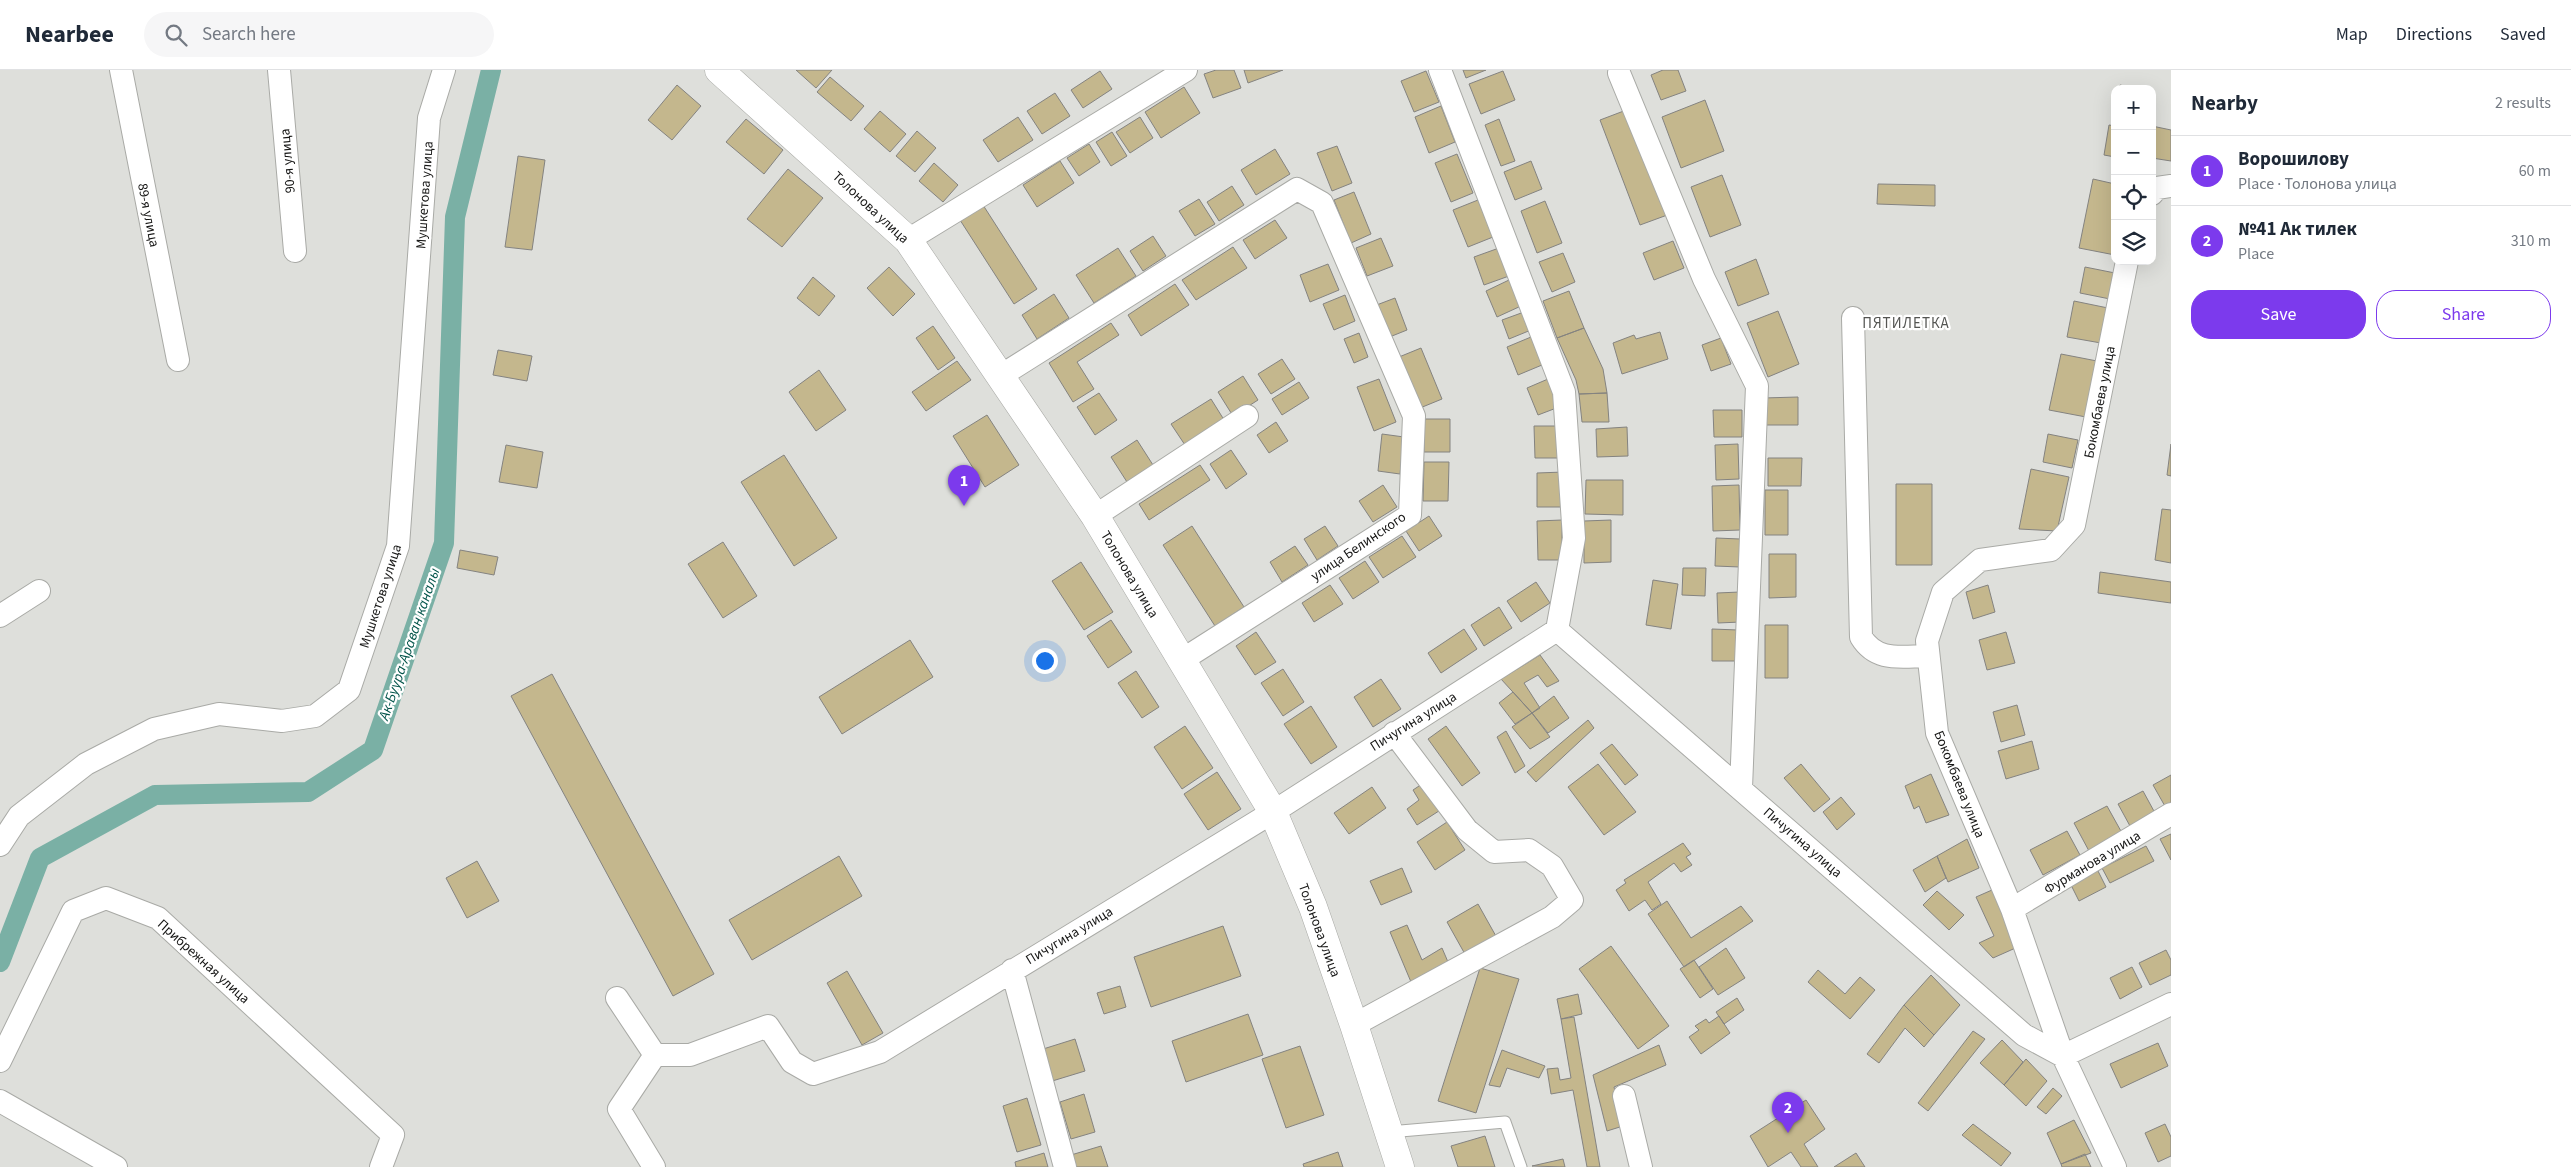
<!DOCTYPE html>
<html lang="en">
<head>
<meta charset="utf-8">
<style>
  :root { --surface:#fff; --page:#f6f6f7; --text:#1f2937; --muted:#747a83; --line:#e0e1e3; --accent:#7c3aed }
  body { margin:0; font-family:"Source Sans 3",sans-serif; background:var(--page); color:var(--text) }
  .controls { position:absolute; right:15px; top:15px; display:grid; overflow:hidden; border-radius:10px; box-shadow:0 5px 20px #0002 }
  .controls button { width:45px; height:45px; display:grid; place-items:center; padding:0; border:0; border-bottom:1px solid var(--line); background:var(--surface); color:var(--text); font:25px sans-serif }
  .you { position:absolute; left:1044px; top:590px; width:18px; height:18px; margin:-12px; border:4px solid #fff; border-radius:50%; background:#1a73e8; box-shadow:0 0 0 8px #1a73e833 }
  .badge { display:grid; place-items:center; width:32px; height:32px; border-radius:50%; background:var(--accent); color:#fff; font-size:16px; font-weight:700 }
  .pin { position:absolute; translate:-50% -41px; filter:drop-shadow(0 1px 2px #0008) }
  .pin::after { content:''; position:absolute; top:26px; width:18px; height:15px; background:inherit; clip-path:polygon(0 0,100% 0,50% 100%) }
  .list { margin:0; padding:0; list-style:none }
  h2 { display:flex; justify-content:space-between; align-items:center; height:65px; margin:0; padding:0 20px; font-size:21px }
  h2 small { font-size:16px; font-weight:400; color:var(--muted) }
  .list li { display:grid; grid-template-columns:32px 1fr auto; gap:15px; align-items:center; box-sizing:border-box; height:70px; padding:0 20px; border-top:1px solid var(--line) }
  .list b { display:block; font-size:19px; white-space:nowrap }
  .list p { margin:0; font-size:16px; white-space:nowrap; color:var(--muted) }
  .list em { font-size:16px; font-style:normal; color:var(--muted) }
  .actions { display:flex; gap:10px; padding:15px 20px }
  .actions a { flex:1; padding:11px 0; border:1px solid var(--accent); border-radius:20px; text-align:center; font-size:18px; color:var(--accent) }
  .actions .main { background:var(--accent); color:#fff }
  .icon { flex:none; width:28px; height:28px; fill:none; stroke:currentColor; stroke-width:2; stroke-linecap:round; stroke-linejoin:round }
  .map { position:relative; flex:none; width:2171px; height:1097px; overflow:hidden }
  header { display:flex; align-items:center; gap:30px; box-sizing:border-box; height:70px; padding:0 25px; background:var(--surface); border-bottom:1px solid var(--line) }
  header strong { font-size:24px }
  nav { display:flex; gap:28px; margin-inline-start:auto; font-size:18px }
  .search { width:350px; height:45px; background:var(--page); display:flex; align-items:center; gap:12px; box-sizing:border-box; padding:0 18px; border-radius:28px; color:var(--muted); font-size:19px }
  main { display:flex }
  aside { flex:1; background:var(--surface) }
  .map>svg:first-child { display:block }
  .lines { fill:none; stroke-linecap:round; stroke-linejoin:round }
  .canal { stroke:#7ab0a5; stroke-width:20 }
  .building { fill:#c4b78d; stroke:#848380 }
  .service-casing { stroke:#a9aaa6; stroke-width:13 }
  .minor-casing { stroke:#a9aaa6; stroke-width:24 }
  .secondary-casing { stroke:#a9aaa6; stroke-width:29 }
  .service { stroke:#fff; stroke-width:11 }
  .minor { stroke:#fff; stroke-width:22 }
  .secondary { stroke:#fff; stroke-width:28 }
  .labels { text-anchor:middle; stroke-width:4.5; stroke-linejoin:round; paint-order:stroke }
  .street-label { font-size:14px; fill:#161615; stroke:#fff }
  .neighbourhood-label { font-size:15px; letter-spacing:1px; fill:#545552; stroke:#fff }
  .water-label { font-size:15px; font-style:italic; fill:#03544a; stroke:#fff }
</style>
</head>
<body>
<header>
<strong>Nearbee</strong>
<div class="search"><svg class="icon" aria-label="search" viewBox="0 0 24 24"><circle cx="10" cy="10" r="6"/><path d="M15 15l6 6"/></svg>Search here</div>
<nav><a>Map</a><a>Directions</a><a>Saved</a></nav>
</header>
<main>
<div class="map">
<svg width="2171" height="1097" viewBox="0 0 2171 1097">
  <rect width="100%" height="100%" fill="#dedfdb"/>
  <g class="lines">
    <!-- canal -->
    <path class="canal" d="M0,892L40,788L155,725L308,722L373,680L444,473L455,147L491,0"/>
  </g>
  <!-- building -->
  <path class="building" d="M796,0H832L816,18Z
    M1216,0H1234L1241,18L1213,28L1204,4Z
    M1244,0H1283L1248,13Z
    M1463,0H1486L1466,8Z
    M1663,0H1678L1686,21L1661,30L1651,5Z
    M1100,1L1112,19L1083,38L1071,20Z
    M1426,1L1439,32L1414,42L1401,11Z
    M1503,1L1515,30L1481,44L1469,14Z
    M830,7L864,36L851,51L817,22Z
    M677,15L701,36L672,70L648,50Z
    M2120,15L2137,19H2119Z
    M1184,17L1200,43L1161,68L1145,42Z
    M1055,23L1070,46L1042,64L1027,41Z
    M1705,30L1724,81L1681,98L1662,47Z
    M1441,36L1455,72L1429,83L1415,47Z
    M1629,39L1670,144L1640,155L1600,50Z
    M880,41L906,64L890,82L864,59Z
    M1018,47L1033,70L998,92L983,70Z
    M1140,47L1153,68L1130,83L1116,62Z
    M746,49L783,80L764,104L726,72Z
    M1499,49L1515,91L1501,96L1485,55Z
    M2109,55L2115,56V87L2104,85Z
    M2152,56L2171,60V91L2152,88Z
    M917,61L936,78L915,102L896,86Z
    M1112,62L1127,86L1111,96L1096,72Z
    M1089,74L1100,92L1079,106L1067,88Z
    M1337,76L1352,113L1332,121L1317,83Z
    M1275,79L1290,104L1256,125L1241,100Z
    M1457,84L1473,123L1451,132L1435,93Z
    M518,86L545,90L532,180L505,177Z
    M1060,91L1074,113L1037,137L1023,115Z
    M1531,91L1542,119L1515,130L1504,102Z
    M934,93L958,115L943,132L919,111Z
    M788,99L823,128L782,177L747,149Z
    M1722,105L1741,155L1710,167L1691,117Z
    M2093,109L2115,114V185L2079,178Z
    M1878,114L1935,115V136L1877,134Z
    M1232,116L1244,135L1219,151L1207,132Z
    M1354,122L1371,164L1351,173L1334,130Z
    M1199,129L1215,154L1195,166L1179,141Z
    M1478,130L1493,167L1468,177L1453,140Z
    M1545,131L1562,173L1537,183L1521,141Z
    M983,135L1037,219L1014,234L960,150Z
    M1275,150L1287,168L1255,189L1243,170Z
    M1153,166L1166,186L1143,201L1130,181Z
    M1381,168L1393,196L1367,206L1356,178Z
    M1673,171L1684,198L1654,210L1643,183Z
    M1233,177L1247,198L1196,230L1182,210Z
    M1118,178L1136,206L1094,233L1076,205Z
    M1499,178L1509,206L1484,215L1474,187Z
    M1563,183L1575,212L1552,222L1539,192Z
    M1756,189L1769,224L1738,236L1725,202Z
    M1328,194L1339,220L1310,232L1300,205Z
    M889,197L915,224L893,246L867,218Z
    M2085,197L2115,203L2110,229L2080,223Z
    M813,207L835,226L819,246L797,228Z
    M1509,210L1521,236L1497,247L1486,221Z
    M1175,214L1189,235L1141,266L1128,245Z
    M1569,221L1584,258L1557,268L1543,231Z
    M1054,224L1069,248L1037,269L1022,245Z
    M1345,225L1355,251L1334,260L1323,234Z
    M1395,228L1407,260L1387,268L1374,236Z
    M2074,231L2108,238L2101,273L2067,267Z
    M1778,241L1799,294L1768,307L1747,253Z
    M1524,242L1531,260L1509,269L1502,250Z
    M1111,253L1119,265L1077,292L1094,319L1073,332L1049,293Z
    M933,256L955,288L938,300L916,268Z
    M1584,258L1603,299L1607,323L1579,324L1576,310L1557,268Z
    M1660,262L1668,289L1622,304L1613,273L1634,265L1636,269Z
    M1359,263L1368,287L1354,293L1344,269Z
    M1531,267L1542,295L1518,305L1507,277Z
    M1721,268L1731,294L1711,301L1702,275Z
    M1421,278L1442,329L1420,338L1399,287Z
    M498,280L532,286L527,311L493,305Z
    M2061,284L2097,291L2086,347L2049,340Z
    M1282,289L1295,309L1271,324L1258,304Z
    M957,291L971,310L926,341L912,322Z
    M819,300L846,340L816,361L789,322Z
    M1243,306L1258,330L1233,346L1218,322Z
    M1379,309L1396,352L1374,361L1357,317Z
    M1548,309L1559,337L1538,345L1527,318Z
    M1299,312L1309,328L1282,345L1272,329Z
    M1099,323L1117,350L1095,365L1077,337Z
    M1607,323L1609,352H1582L1579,324Z
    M1798,327V355H1763V328Z
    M1211,329L1226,353L1187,378L1171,354Z
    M1713,340H1742V367H1714Z
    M987,345L1019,395L985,417L953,366Z
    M1424,349H1450V382H1424Z
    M1276,352L1288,371L1269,383L1257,365Z
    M1534,356H1559V388H1535Z
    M1627,357L1628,386L1597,387L1596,359Z
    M1382,364L1404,367L1400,404L1378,401Z
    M2048,364L2078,370L2072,398L2043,392Z
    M1137,370L1153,395L1127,412L1111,387Z
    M1738,374L1739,409L1716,410L1715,375Z
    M2171,374V406L2167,405Z
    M506,375L543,382L537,418L499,412Z
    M1231,380L1247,404L1226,419L1210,394Z
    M784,385L837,468L794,496L741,412Z
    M1768,388H1802L1801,416H1768Z
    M1424,392H1449L1448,431H1423Z
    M1200,395L1210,410L1149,450L1139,434Z
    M2031,399L2069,407L2057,461L2019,459Z
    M1564,402V437H1537V403Z
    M1586,410H1623V445L1585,444Z
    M1896,414H1932V495H1896Z
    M1383,415L1397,437L1373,452L1359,431Z
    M1739,415L1740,460L1713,461L1712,416Z
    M1765,420H1788V465H1765Z
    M2162,439L2171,440V493L2155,490Z
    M1429,446L1442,466L1419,481L1406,461Z
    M1562,450V490H1538L1537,451Z
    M1611,450V492L1584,493V451Z
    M1192,456L1244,537L1215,556L1163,475Z
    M1325,456L1338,476L1317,490L1304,469Z
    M1402,466L1416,487L1383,508L1369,487Z
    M1716,468L1740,469V497L1715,496Z
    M723,472L757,526L723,548L688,494Z
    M1295,476L1308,495L1282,512L1270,492Z
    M460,480L498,487L494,505L457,498Z
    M1769,484H1796V527L1769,528Z
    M1365,491L1379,512L1353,529L1339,508Z
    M1081,492L1113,542L1084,560L1052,511Z
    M1683,498H1706L1705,526L1682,525Z
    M2100,502L2171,512V533L2098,523Z
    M1653,510L1678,514L1671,559L1646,555Z
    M1536,512L1550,533L1521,552L1507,531Z
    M1330,515L1343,534L1314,552L1302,533Z
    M1988,515L1995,542L1973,549L1966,522Z
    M1740,522L1741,552L1718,553L1717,523Z
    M1499,537L1512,558L1484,576L1471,555Z
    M1111,550L1132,582L1108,598L1087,566Z
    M1765,555H1788V608H1765Z
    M1464,559L1477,579L1441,603L1428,583Z
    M1712,559L1738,560V591H1712Z
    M1256,562L1276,592L1255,605L1236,576Z
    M2006,562L2015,593L1987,600L1979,570Z
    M910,570L933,607L842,664L819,627Z
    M1540,585L1559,611L1547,617L1538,605L1524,613L1540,638L1532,643L1501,609Z
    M1283,599L1304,632L1283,646L1261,613Z
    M1136,601L1159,637L1142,648L1118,613Z
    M552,604L714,904L673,926L511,626Z
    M1381,609L1401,639L1373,657L1354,627Z
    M1513,622L1532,643L1515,654L1499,633Z
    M1554,626L1569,648L1548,663L1532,643Z
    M2017,635L2025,665L2001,672L1993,642Z
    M1311,636L1337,677L1311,694L1284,654Z
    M1532,643L1550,667L1530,679L1512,657Z
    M1588,650L1594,658L1536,712L1527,702Z
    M1185,656L1213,698L1182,719L1154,677Z
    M1446,656L1480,703L1462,716L1428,669Z
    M1506,661L1525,696L1515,703L1497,667Z
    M2032,671L2039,699L2006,709L1998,681Z
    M1612,674L1638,705L1625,715L1600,683Z
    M1598,694L1636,742L1604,765L1568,717Z
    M1801,694L1830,729L1814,742L1784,708Z
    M1217,702L1241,739L1208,760L1184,724Z
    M1931,704L1949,745L1926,753L1919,736L1914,739L1905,716Z
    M2171,705V735L2166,738L2153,715Z
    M1425,712L1442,739L1417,755L1407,739L1419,730L1413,720Z
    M1372,717L1386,738L1349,764L1334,743Z
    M2143,721L2155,743L2130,756L2118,734Z
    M1841,727L1855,744L1837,760L1823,742Z
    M2107,736L2122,763L2089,781L2074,753Z
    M1447,752L1465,780L1435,800L1417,772Z
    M2067,761L2080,785L2043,805L2030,780Z
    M2171,764V790L2160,769Z
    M1967,769L1979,798L1948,812L1937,786Z
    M1683,773L1691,784L1686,787L1692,795L1681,802L1674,793L1648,812L1661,834L1652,840L1645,830L1629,841L1616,820L1626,813L1624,810Z
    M2146,776L2154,791L2110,813L2102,798Z
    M839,786L862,826L752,890L729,850Z
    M1937,786L1946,808L1925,822L1913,800Z
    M477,791L499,831L467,848L446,808Z
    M1402,798L1412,822L1381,835L1370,811Z
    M2097,799L2106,817L2079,831L2070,813Z
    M1992,820L2020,876L1993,888L1979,873L1994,866L1976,827Z
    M1937,821L1964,845L1949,860L1923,835Z
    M1667,831L1691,868L1741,836L1753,851L1684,897L1648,844Z
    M1478,834L1497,868L1466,886L1447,852Z
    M1407,855L1422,890L1442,878L1448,892L1411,912L1390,862Z
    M1223,856L1241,906L1151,937L1134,887Z
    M1611,876L1669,956L1638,979L1579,899Z
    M1726,878L1745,908L1718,925L1699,897Z
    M2166,880L2171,890V905L2150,915L2139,893Z
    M1694,890L1713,919L1700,928L1680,899Z
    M2132,897L2142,917L2120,929L2110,908Z
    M1480,898L1519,909L1476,1043L1438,1031Z
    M1818,900L1845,924L1860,907L1875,920L1850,949L1808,912Z
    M847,901L883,963L862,975L827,913Z
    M1931,905L1960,935L1934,965L1904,935Z
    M1120,916L1126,937L1104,944L1097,923Z
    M1578,924L1582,944L1561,949L1557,929Z
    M1737,928L1744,940L1724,954L1716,942Z
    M1904,935L1934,965L1924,977L1905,958L1879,993L1867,984Z
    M1248,944L1263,985L1186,1012L1172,971Z
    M1719,946L1730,963L1701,984L1689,967L1699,960L1695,956L1706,949L1709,953Z
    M1574,947L1600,1097H1587L1573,1020L1551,1024L1547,999L1558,998L1560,1010L1571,1008L1561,949Z
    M1973,961L1985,969L1928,1041L1918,1033Z
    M1075,969L1085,1001L1049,1012L1040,980Z
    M2002,970L2023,992L2004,1015L1980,993Z
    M2158,973L2168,996L2121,1018L2110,994Z
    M1659,975L1666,995L1614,1017L1623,1056L1607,1061L1593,1005Z
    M1300,976L1324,1045L1286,1058L1262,989Z
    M1502,980L1545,996L1539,1008L1507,998L1500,1017L1489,1015Z
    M2026,989L2047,1011L2026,1036L2004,1015Z
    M2053,1018L2062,1026L2046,1044L2037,1037Z
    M1084,1024L1095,1062L1071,1069L1060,1032Z
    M1027,1028L1041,1075L1017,1082L1003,1036Z
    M1806,1030L1825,1059L1804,1074L1818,1097H1801L1791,1082L1768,1097L1750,1066Z
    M2074,1050L2091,1083L2061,1094L2047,1063Z
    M1973,1054L2011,1083L2001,1096L1962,1065Z
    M2165,1054L2171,1067V1086L2158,1092L2145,1063Z
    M1485,1066L1495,1097H1458L1451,1076Z
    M1101,1076L1108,1097H1075L1071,1085Z
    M1338,1082L1343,1097H1304L1303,1094Z
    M1044,1083L1048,1097H1016L1015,1092Z
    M1856,1083L1865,1097H1834Z
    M2085,1084L2091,1097H2062L2061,1094Z
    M1563,1089L1565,1097L1532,1096Z"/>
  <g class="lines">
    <!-- service casing -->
    <g class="service-casing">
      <path id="service" d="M1389,1062L1505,1052L1521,1097"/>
    </g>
    <!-- minor casing -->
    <g class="minor-casing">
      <path id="minor" d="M121,0L178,290
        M279,0L295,181
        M1440,0L1564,322L1574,468L1557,560
        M1619,3L1704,209L1757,316L1741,718
        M2152,124L2157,118L2171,116
        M908,170L1186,0
        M1853,248L1861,567C1877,593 1902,586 1928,586
        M1002,305L1297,119L1322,133L1414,346L1410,445L1182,590
        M1095,446L1247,346
        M0,546L39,521
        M1557,560L2024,965L2063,986L2171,934
        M0,775L19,746L86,694L154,659L219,644L282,651L315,646L349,620L398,476L429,48L444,0
        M2012,839L2171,744
        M1012,900L1065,1097
        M617,928L655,985H690L768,956L792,992L813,1004L880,982L1273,742L1557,560
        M1354,955L1552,847L1572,830L1552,796L1529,780L1494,782L1467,760L1394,663
        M0,991L73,841L106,828L158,848L393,1065L381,1097
        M1624,1026L1641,1097
        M0,1031L116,1097
        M654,1097L619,1039L655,985
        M2115,1097L2063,986L2012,839L1937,663L1927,571L1943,522L1980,490L2051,480L2074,455L2127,191"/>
    </g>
    <!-- secondary casing -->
    <g class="secondary-casing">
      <path id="secondary" d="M719,0L908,170L1095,446L1273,742L1313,837L1354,955L1400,1097"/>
    </g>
    <!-- service -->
    <use href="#service" class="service"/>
    <!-- minor -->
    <use href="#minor" class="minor"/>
    <!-- secondary -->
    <use href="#secondary" class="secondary"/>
  </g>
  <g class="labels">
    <!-- street labels -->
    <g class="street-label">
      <text transform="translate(287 91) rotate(-95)" y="5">90-я улица</text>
      <text transform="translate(424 125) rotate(-86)" y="5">Мушкетова улица</text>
      <text transform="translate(871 137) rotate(43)" y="5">Толонова улица</text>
      <text transform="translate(149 145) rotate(79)" y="5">89-я улица</text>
      <text transform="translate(2099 332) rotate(-79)" y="5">Бокомбаева улица</text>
      <text transform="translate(1358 476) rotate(-34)" y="5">улица Белинского</text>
      <text transform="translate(1130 504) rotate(59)" y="5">Толонова улица</text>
      <text transform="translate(380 526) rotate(-72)" y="5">Мушкетова улица</text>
      <text transform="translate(1413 651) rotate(-32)" y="5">Пичугина улица</text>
      <text transform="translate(1960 714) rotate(68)" y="5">Бокомбаева улица</text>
      <text transform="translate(1803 772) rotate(41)" y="5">Пичугина улица</text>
      <text transform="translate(2092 792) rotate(-31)" y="5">Фурманова улица</text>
      <text transform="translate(1320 860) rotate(70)" y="5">Толонова улица</text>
      <text transform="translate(1069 865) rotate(-31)" y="5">Пичугина улица</text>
      <text transform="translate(204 891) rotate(42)" y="5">Прибрежная улица</text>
    </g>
    <!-- neighbourhood labels -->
    <g class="neighbourhood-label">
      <text x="1906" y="258">ПЯТИЛЕТКА</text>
    </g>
    <!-- water labels -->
    <g class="water-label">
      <text transform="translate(409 574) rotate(-71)" y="5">Ак-Буура-Араван каналы</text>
    </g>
  </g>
</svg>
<div class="controls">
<button>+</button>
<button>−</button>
<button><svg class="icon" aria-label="locate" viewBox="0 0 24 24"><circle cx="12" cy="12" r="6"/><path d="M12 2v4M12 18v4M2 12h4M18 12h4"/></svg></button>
<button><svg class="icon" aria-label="layers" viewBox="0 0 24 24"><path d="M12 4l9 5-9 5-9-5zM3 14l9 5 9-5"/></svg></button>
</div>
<div class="you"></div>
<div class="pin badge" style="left:964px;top:436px">1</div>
<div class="pin badge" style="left:1788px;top:1063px">2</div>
</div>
<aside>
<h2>Nearby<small>2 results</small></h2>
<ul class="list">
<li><span class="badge">1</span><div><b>Ворошилову</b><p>Place · Толонова улица</p></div><em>60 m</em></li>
<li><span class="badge">2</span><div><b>№41 Ак тилек</b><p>Place</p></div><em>310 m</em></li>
</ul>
<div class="actions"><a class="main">Save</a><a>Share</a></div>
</aside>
</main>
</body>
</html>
